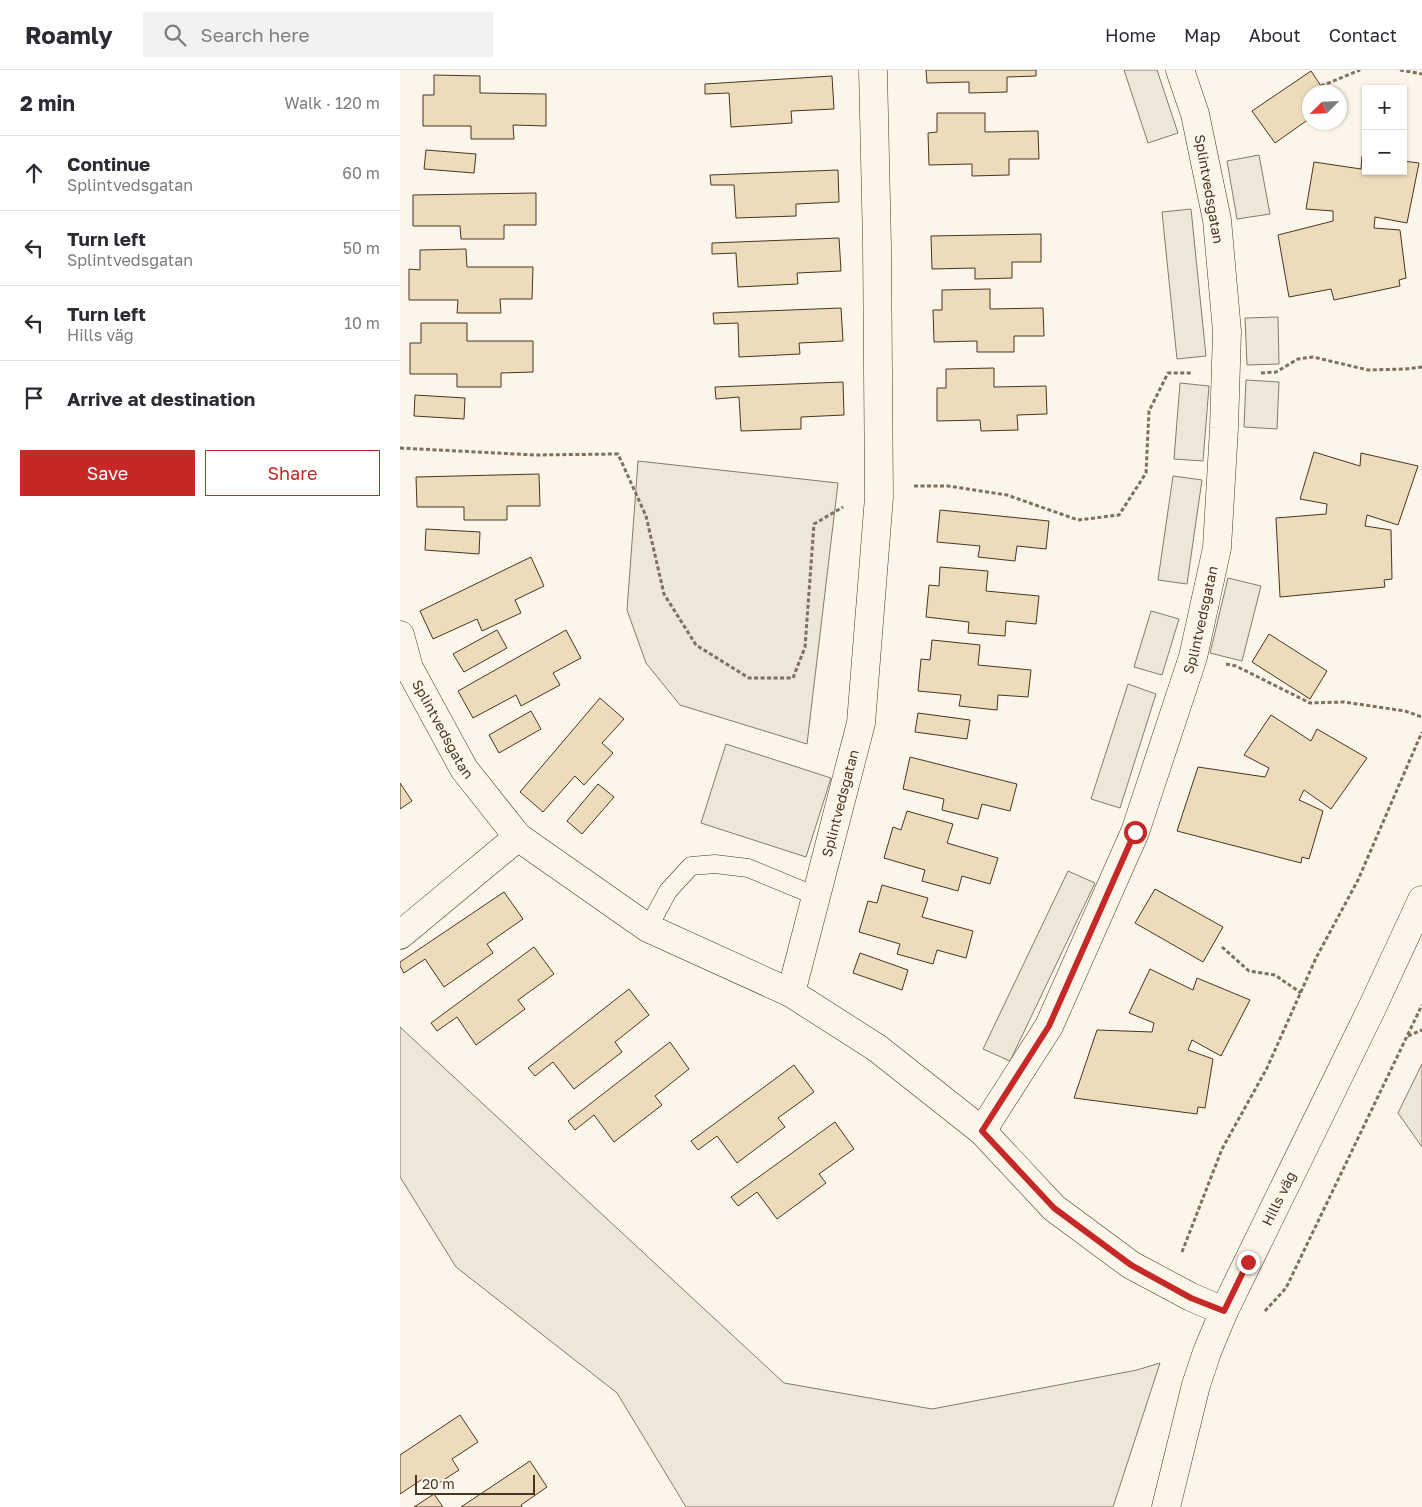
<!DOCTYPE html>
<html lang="en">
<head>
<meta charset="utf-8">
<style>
  :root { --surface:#fff; --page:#f2f2f3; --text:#2b2b33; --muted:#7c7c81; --line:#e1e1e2; --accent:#c62828 }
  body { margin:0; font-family:"Golos Text",sans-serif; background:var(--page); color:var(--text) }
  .controls { position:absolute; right:15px; top:15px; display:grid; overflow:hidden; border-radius:0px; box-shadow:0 1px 4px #0004 }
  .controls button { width:45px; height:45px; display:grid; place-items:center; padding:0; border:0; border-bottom:1px solid var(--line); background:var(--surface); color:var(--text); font:25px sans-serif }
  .compass { position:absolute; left:902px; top:15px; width:45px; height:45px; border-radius:50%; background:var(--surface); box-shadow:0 1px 4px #0004; rotate:246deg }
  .scale { position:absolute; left:15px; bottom:12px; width:120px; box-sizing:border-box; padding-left:5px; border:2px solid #4a3520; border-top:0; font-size:14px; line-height:18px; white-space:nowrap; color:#4a3520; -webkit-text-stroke:4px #fbf6e9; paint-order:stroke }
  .stop { position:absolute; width:15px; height:15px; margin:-11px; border:4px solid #c62828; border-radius:50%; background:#fff }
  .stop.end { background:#c62828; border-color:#fff; box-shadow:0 1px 5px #0008 }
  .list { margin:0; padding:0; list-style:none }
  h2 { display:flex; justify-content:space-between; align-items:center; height:65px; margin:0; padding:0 20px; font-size:21px }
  h2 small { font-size:16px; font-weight:400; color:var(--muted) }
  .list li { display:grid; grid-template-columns:32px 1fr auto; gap:15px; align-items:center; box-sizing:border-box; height:75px; padding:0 20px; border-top:1px solid var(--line) }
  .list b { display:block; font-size:19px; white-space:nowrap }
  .list p { margin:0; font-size:16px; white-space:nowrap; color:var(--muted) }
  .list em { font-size:16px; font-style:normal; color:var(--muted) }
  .actions { display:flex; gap:10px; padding:15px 20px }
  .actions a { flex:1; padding:11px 0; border:1px solid var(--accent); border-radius:0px; text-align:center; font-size:18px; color:var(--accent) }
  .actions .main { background:var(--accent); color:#fff }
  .icon { flex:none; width:28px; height:28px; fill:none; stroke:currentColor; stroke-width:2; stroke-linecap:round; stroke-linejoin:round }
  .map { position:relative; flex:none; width:1022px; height:1437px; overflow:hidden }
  header { display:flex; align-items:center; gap:30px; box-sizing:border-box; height:70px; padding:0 25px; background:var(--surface); border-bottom:1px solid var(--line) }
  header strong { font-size:24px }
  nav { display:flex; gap:28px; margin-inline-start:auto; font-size:18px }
  .search { width:350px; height:45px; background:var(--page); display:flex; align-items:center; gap:12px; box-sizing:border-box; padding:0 18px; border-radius:0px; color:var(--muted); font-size:19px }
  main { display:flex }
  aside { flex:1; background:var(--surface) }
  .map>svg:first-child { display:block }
  .green { fill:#ede6d9; stroke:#887966 }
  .parking { fill:#ede7d9; stroke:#887966 }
  .building { fill:#ecdcbc; stroke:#4a3520 }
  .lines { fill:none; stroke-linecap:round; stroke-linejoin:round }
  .service-casing { stroke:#4a3520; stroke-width:19 }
  .minor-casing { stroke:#4a3520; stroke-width:29 }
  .path { stroke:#7f6f5c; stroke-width:3; stroke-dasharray:4 2.5; stroke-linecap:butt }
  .service { stroke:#fbf6e9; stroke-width:18 }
  .minor { stroke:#fbf6e9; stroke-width:28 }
  .route { stroke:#c62828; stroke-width:6 }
  .labels { text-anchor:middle; stroke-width:4; stroke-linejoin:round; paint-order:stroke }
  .street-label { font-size:14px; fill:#4a3520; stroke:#fbf6e9 }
</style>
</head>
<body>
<header>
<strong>Roamly</strong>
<div class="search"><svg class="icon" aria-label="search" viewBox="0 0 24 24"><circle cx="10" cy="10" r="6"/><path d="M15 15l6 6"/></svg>Search here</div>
<nav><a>Home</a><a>Map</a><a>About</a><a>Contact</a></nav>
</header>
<main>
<aside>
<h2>2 min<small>Walk · 120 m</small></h2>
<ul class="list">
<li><svg class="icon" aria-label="ahead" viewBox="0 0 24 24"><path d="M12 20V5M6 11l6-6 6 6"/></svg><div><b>Continue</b><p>Splintvedsgatan</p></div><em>60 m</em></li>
<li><svg class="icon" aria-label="left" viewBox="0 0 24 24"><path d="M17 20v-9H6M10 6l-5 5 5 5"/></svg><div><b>Turn left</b><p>Splintvedsgatan</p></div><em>50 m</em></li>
<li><svg class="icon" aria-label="left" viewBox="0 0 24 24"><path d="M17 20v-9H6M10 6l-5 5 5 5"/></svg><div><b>Turn left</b><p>Hills väg</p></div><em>10 m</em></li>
<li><svg class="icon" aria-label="arrive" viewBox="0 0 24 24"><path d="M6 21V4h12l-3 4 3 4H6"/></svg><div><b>Arrive at destination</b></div></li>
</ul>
<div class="actions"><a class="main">Save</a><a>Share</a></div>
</aside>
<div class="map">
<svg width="1022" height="1437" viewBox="0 0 1022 1437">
  <rect width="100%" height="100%" fill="#fbf6e9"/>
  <!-- green -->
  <path class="green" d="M238,391L438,413L407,674L280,635L246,593L227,540Z
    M0,957L384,1313L532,1339L737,1300L760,1293L713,1437H286L217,1323L56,1197L0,1107Z
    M1022,994V1077L998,1043Z"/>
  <!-- parking -->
  <path class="parking" d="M724,0H757L778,63L748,73Z
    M859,85L870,144L837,149L827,91Z
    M791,139L806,286L777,289L762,142Z
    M878,247L879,294L847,295L845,248Z
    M846,310L879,312L877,359L844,357Z
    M780,313L809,316L803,391L774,389Z
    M773,406L802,410L787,514L758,510Z
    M828,508L861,516L842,591L810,583Z
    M751,541L779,549L762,605L734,597Z
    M728,614L756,624L720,738L691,729Z
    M326,674L431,708L406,787L301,753Z
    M668,801L695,813L610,991L583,979Z"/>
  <!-- building -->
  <path class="building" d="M526,0H636V6L607,7V22L569,23V12L527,13Z
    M911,1L925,22H909V49L875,73L852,41Z
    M34,5L80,6V23L146,24V56L113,55L114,69H71V56H23V25H34Z
    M432,6L434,39L391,41L392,53L331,57L329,23L305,24V14Z
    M537,43H585V62L638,61L639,89H609V105L572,106V94L529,95L528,63L537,62Z
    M26,80L76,84L74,103L24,99Z
    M962,86L966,87V101H1003V91L1019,93L1007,153L975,147L974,158L1000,160L1006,208L999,210L1000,216L934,230L931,219L889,227L878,165L933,151V141L906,139L914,92L961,99Z
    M438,100L439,132L396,134V146L336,148L334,115H311L310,105Z
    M136,123V155H104V169H61L60,156H13V125Z
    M641,164V192H612V208L575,209V198L532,199L531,166Z
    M439,168L441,201L397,203L398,214L338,217L336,183L312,184V173Z
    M66,179L67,197H133L132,229H100L101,243H57L58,230H9V199L20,200V180Z
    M590,219V239L643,238L644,266H614V282H577V271L534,272L533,240H542V220Z
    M441,238L443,271L399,273L400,284L339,287L338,253L314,254L313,243Z
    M21,253H67V271H133V302L101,303V317H57V304H10V273H21Z
    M594,298V317L646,316L647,344L617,345L618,360L581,361L580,350L537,351V318H546V299Z
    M443,312L444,345L401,347V359L341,361L339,327L316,329L315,317Z
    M15,325L65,328L64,349L14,346Z
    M914,382L960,396L961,383L1018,396L998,455L967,445L965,456L991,460L992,509L984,510L985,517L880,527L876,448L926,444L927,434L900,429Z
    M139,404L140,436H107V450H64V437H17L16,407Z
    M540,440L649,451L646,479L617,476L615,491L578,487L580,476L537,472Z
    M26,459L80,462L79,484L25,480Z
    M131,487L144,516L115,530L121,543L82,561L77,549L33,569L20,541Z
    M540,497L588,501L586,521L639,526L636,554L606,551L605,566L568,563L569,552L526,547L529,515L539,516Z
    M97,560L107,578L64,602L53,584Z
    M166,560L181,588L153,603L160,615L121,636L116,625L73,648L58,621Z
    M869,564L927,601L910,629L852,592Z
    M532,570L580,575L578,595L631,600L628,627L598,625L597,640L559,636L561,625L518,621L521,589L530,590Z
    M200,628L224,649L202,673L213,683L184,715L175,706L143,742L120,722Z
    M131,641L141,659L99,683L89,665Z
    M518,643L570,650L567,669L515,662Z
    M871,645L911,671L917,659L967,688L931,739L904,720L899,730L923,741L909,789L902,787L901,793L777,761L798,697L865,707L869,698L844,685Z
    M510,687L617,714L610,741L582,734L578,749L542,740L544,729L503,719Z
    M0,713L12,731L0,739Z
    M198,714L214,727L182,764L167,751Z
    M507,741L553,754L547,773L598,788L590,814L562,806L558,821L522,811L525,800L484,788L493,757L501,760Z
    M482,815L528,828L522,847L573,861L566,888L537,880L533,894L497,884L500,874L459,862L468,831L477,833Z
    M755,819L823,857L803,892L735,853Z
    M104,822L123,849L87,874L93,883L44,917L25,889L4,903L0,896V892Z
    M134,877L154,904L118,930L125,939L76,975L57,947L37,961L31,953Z
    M460,883L508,900L502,920L453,903Z
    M750,899L793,920L797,908L850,930L821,986L792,970L788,980L813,989L805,1038L798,1037L797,1044L674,1028L697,960L752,962L754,953L729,943Z
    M229,919L249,945L215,972L222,982L174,1019L153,992L135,1006L128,998Z
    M270,972L289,999L255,1026L262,1035L214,1072L194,1045L175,1060L168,1051Z
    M394,995L414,1022L378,1048L385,1057L337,1093L317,1066L298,1080L291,1071Z
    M435,1052L454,1079L419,1104L426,1113L377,1149L357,1122L338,1136L331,1127Z
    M60,1345L78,1372L52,1389L59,1400L31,1418L24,1408L0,1424V1385Z
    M130,1391L147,1417L121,1435L122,1437H61Z
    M34,1424L43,1437H14Z"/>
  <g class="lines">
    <!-- service casing -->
    <g class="service-casing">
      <path id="service" d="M248,858L268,821L291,796L315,794L348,798L416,826"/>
    </g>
    <!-- minor casing -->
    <g class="minor-casing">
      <g id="minor">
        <path id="s1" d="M0,565L9,598L64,699L118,767L248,858L391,923L477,978L582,1061L654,1138L731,1195L791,1227L824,1241"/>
        <path d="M0,865L118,767"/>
        <path id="s2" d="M391,923L461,653L479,427L477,175L473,0"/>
        <path id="s3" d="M582,1061L649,956L735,762L793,587L817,478L824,358L827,261L817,150L795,44L780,0"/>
        <path id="s4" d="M766,1437L796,1315L807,1282L824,1241L971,940L1022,830"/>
      </g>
    </g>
    <!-- path -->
    <path class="path" d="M1000,0L1022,4
      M921,16L960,0
      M861,303L876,302L898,289L913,287L968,300L1006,299L1022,297
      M0,378L135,385L218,384L246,446L264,524L296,575L349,608H393L405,577L414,454L443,437
      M514,416H548L607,425L678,450L719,445L746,403L749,341L768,303H792
      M826,594L836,596L910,633L944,632L1005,641L1022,647
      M822,877L849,901L875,905L901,923
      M1008,966L1022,960
      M782,1182L822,1079L867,998L916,888L958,810L1022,662
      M865,1241L886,1218L1022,935"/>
    <!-- service -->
    <use href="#service" class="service"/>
    <!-- minor -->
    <use href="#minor" class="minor"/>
  </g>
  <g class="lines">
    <!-- route -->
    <path class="route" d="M735,762L649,956L582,1061L654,1138L731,1195L791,1228L824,1241L848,1192"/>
  </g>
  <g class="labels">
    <!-- street labels -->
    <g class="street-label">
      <text transform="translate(809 119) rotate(80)" y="5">Splintvedsgatan</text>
      <text dy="5" stroke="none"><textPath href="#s3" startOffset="559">Splintvedsgatan</textPath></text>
      <text dy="5" stroke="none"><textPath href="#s1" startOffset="104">Splintvedsgatan</textPath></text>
      <text dy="5" stroke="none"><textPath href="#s2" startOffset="196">Splintvedsgatan</textPath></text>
      <text dy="5" stroke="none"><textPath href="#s4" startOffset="330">Hills väg</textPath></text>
    </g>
  </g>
</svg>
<div class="controls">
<button>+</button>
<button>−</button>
</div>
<svg class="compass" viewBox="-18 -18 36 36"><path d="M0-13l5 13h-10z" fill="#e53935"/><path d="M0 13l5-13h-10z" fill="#7c7c81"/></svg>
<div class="scale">20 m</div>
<div class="stop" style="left:735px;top:762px"></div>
<div class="stop end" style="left:848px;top:1192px"></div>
</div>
</main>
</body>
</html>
